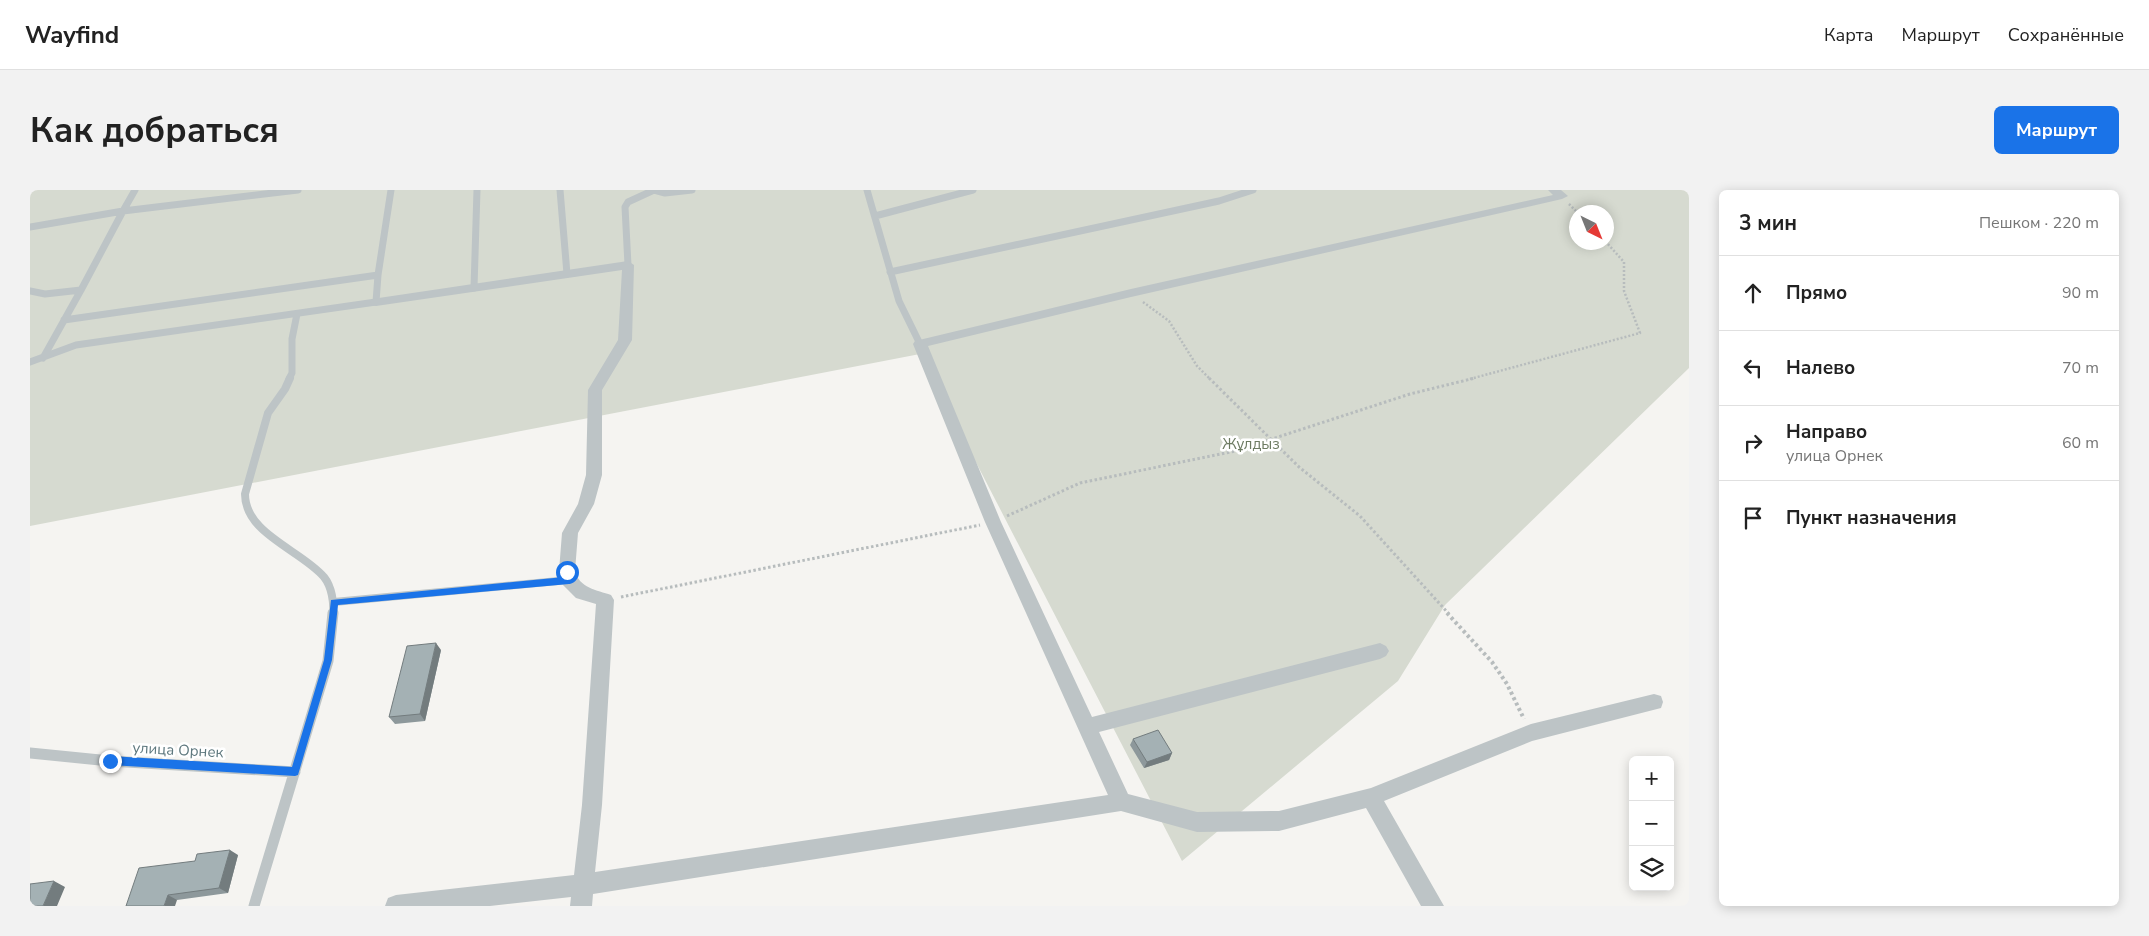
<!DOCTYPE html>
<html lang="ru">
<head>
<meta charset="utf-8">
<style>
  :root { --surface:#fff; --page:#f2f2f2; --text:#222; --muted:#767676; --line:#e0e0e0; --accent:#1a73e8 }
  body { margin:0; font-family:"Nunito Sans",sans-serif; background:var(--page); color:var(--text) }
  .controls { position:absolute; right:15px; bottom:15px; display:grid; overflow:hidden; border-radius:8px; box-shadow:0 2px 12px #0003 }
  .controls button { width:45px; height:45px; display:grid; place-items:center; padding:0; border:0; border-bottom:1px solid var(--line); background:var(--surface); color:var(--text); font:25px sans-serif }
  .compass { position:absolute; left:1539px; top:15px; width:45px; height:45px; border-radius:50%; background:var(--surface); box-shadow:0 2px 12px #0003; rotate:137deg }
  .stop { position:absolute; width:15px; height:15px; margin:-11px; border:4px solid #1a73e8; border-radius:50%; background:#fff }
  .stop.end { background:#1a73e8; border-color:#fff; box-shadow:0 1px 5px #0008 }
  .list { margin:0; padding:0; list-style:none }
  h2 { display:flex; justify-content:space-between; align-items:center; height:65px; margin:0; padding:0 20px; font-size:21px }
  h2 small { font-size:16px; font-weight:400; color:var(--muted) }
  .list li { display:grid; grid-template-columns:32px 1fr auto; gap:15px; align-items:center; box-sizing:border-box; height:75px; padding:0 20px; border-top:1px solid var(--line) }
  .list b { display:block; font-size:19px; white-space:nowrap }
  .list p { margin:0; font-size:16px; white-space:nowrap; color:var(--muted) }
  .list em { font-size:16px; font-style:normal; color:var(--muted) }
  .icon { flex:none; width:28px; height:28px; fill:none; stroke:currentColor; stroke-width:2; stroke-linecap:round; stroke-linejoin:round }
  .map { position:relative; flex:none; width:1659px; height:716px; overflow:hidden; border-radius:8px }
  header { display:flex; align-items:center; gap:30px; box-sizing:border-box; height:70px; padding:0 25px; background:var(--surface); border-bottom:1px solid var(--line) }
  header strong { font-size:24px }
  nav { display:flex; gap:28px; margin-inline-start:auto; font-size:18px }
  .intro { display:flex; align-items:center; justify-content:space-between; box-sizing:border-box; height:120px; padding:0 30px }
  h1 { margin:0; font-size:35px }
  .button { padding:12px 22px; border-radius:8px; background:var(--accent); color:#fff; font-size:18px; font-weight:700 }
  main { display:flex; gap:30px; padding:0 30px }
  aside { flex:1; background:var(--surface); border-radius:8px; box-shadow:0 2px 12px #0003 }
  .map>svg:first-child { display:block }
  .green { fill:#d6dad0; fill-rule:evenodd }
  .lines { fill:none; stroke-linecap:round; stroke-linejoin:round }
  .path-far2 { stroke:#b7bcbd; stroke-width:2.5; stroke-dasharray:2 2; stroke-linecap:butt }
  .path-far1 { stroke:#b7bcbd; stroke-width:3; stroke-dasharray:2.5 2.5; stroke-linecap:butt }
  .path { stroke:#b7bcbd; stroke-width:4; stroke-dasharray:3 3; stroke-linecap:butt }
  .service-far2 { stroke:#bdc4c6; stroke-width:7 }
  .service-far1 { stroke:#bdc4c6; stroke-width:8 }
  .service { stroke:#bdc4c6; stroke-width:11 }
  .minor { fill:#bdc4c6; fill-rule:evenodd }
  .wall { fill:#8d989b }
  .shaded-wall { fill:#737c7e }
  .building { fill:#a4b1b4; stroke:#737c7e }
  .route { fill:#1a73e8 }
  .labels { text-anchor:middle; stroke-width:5; stroke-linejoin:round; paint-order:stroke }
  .park-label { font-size:15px; fill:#6d7b62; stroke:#fff }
  .street-label { font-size:15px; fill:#5e787e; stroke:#fff }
</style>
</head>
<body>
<header>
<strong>Wayfind</strong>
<nav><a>Карта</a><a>Маршрут</a><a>Сохранённые</a></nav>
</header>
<div class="intro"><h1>Как добраться</h1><a class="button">Маршрут</a></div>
<main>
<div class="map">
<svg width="1659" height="716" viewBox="0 0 1659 716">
  <rect width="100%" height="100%" fill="#f5f4f1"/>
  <!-- green -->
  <path class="green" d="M0,0H1659V178L1415,415L1368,491L1152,671L890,164L0,336ZM1546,22H1576V52H1546Z"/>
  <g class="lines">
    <!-- path-far2 -->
    <path class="path-far2" d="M1539,14L1547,22
      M1113,112L1139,131L1167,176L1180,189
      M1440,189L1610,143L1594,101V72L1576,52"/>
    <!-- path-far1 -->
    <path class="path-far1" d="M1179,188L1269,277L1330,326L1419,424
      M977,326L1050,293L1205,261L1380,204L1445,188
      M591,407L950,335"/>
    <!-- path -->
    <path class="path" d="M1417,423L1462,472L1477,494L1494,529"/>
    <!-- service-far2 -->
    <path class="service-far2" d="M530,0L537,84
      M624,0L635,3L662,0
      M837,0L869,111L890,154
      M845,26L943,0
      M0,37L93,21L105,0
      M598,75L595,17L598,12L624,0
      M860,82L1189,11L1223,0
      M444,98L447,0
      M51,100L93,21L268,0
      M0,101L15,104L51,100L13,168
      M34,130L348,85L361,0
      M0,172L46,155L346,112L348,85
      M259,189L262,183V149L267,124"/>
    <!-- service-far1 -->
    <path class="service-far1" d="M260,188L255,199L238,223L215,304C215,344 271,360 294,387C302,397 304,413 303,424
      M304,412L539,390"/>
    <!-- service -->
    <path class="service" d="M0,563L80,571L265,582
      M224,716L298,471L303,423"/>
    <!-- minor -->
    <path class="minor" d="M1518,0H1531L1538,6L1532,9L1101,107L898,156L971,332L1062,527L1350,453L1356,456L1359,461L1356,466L1350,469L1069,542L1098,604L1167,622L1249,621L1341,598L1501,534L1624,504L1631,506L1633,512L1631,518L1502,551L1354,611L1414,716H1391L1336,618L1249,641L1167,642L1091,621L563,704L562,716H540L541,707L460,716H355L358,708L366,705L544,685L552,615L566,414L546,408L533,395L529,381L532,343L548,314L556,285L558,200L588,150L592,80L346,116L342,115L340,112L342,109L598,71L604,75L602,150L572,200V285L564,314L548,343L545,381C549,398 567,400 581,405L584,410L572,615L565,682L1078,605L955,332L883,154L885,151L1101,99L1523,5Z"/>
  </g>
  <!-- wall -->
  <path class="wall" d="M411,460L395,531L365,534L359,527Z
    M1103,549L1142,563L1139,570L1114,578L1100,555Z
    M208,665L198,703L147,710L96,716L165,671Z"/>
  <!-- shaded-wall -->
  <path class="shaded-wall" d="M406,453L411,460L395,531L390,524Z
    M1142,563L1139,570L1114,578L1117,572Z
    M200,660L208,665L198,703L189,698Z
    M24,691L35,697L27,716H13Z
    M138,705L147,710L145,716H134Z"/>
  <!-- building -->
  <path class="building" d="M406,453L390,524L359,527L377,456Z
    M1128,540L1142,563L1117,572L1103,549Z
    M200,660L189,698L138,705L134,716H96L109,678L165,671L167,664Z
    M24,691L13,716H0V694Z"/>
  <!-- route -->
  <path class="route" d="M537,378L540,379L543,390L539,394L308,415L302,470L268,585L265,586L80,575L75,571L80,566L262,577L294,470L301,410L534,387L533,382Z"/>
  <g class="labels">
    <!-- park labels -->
    <g class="park-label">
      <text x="1221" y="259">Жұлдыз</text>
    </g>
    <!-- street labels -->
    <g class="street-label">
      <text transform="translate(148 560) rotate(3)" y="5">улица Орнек</text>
    </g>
  </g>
</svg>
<div class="controls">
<button>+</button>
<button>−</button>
<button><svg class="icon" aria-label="layers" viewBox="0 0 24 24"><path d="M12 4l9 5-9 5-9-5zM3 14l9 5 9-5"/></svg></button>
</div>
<svg class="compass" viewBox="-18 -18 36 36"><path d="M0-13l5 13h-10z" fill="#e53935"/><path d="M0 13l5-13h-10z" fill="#767676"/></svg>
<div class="stop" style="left:537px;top:382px"></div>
<div class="stop end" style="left:80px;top:571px"></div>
</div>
<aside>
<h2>3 мин<small>Пешком · 220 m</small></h2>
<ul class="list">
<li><svg class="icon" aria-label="ahead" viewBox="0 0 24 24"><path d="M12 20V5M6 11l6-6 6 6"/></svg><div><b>Прямо</b></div><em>90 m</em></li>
<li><svg class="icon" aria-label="left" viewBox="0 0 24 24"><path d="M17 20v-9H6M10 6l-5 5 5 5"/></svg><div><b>Налево</b></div><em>70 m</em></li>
<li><svg class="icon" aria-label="right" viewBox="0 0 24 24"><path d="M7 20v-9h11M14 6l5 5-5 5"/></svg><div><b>Направо</b><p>улица Орнек</p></div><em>60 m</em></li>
<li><svg class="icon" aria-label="arrive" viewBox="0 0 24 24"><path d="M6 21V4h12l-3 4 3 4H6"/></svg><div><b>Пункт назначения</b></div></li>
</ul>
</aside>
</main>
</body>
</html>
